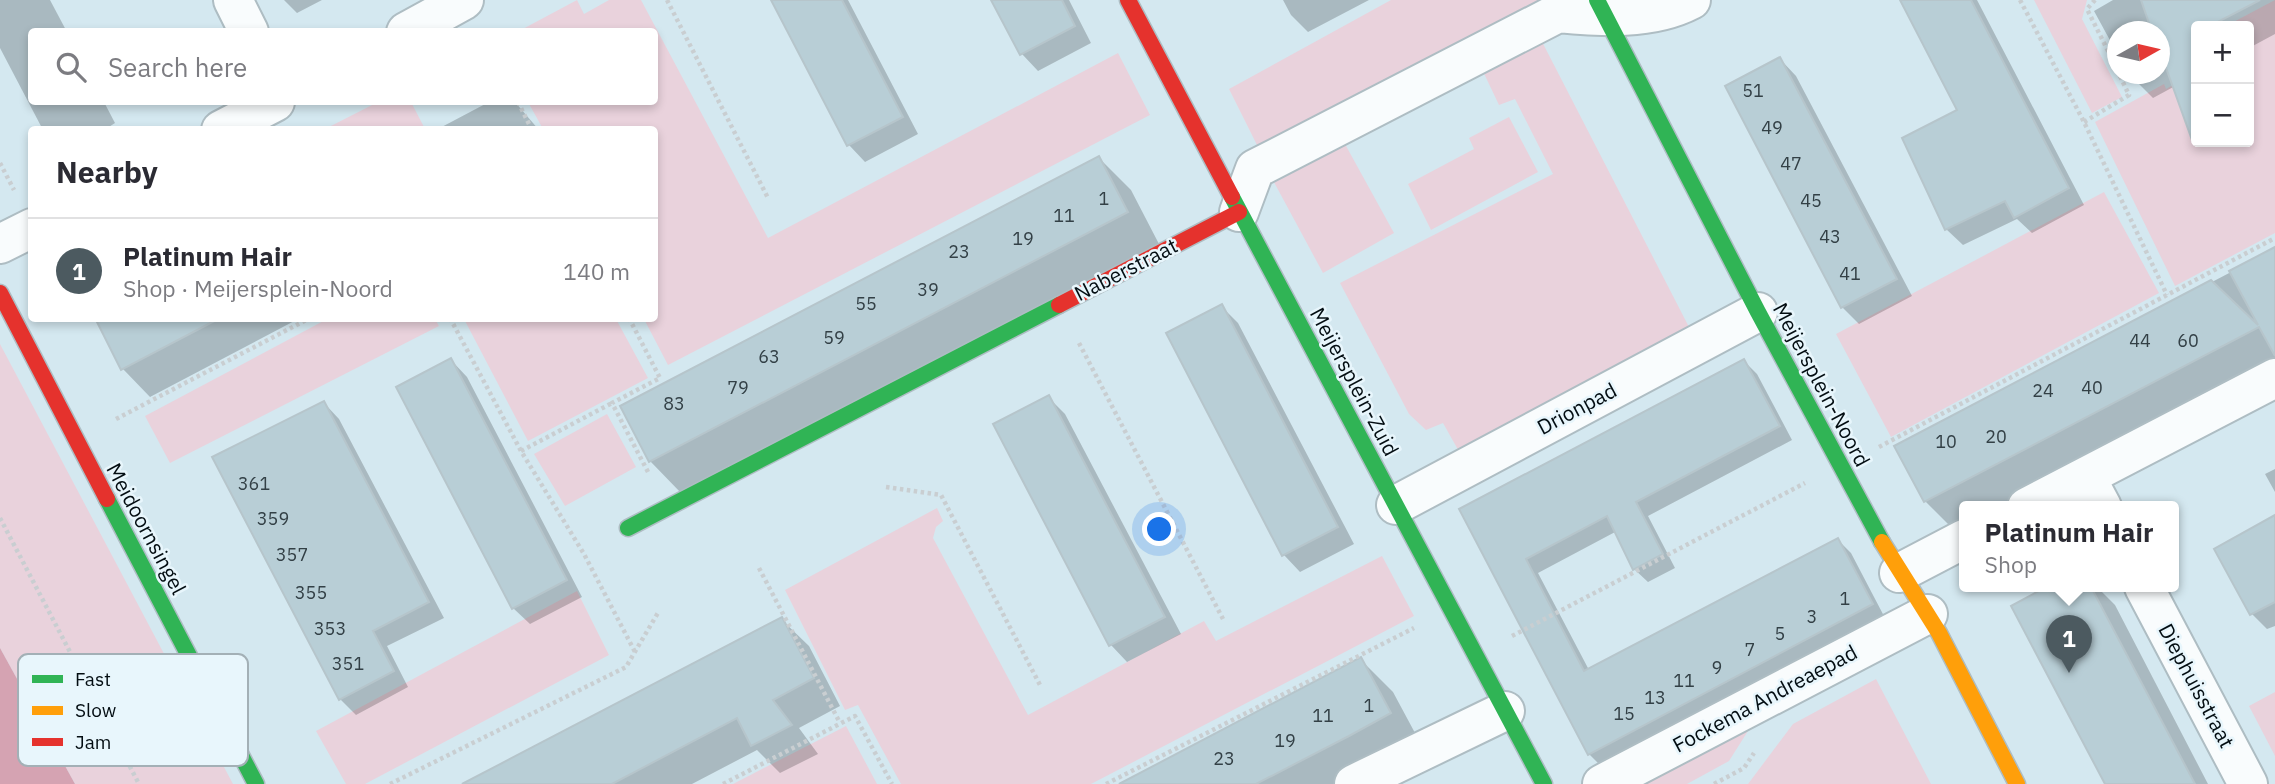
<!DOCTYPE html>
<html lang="en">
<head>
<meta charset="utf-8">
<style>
  :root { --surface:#fff; --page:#f2f2f3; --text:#2b2b33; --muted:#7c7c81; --line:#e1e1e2; --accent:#4c5a60 }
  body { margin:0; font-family:"IBM Plex Sans",sans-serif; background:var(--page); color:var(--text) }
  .controls { position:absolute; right:21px; top:21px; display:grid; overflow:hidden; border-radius:7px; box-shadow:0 4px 10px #0003 }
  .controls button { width:63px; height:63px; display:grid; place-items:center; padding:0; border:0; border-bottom:2px solid var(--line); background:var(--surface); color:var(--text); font:35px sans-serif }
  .compass { position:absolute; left:2107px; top:21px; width:63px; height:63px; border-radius:50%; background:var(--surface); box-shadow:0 4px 10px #0003; rotate:82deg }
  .you { position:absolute; left:1160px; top:530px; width:24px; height:24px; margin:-18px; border:5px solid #fff; border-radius:50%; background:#1a73e8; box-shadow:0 0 0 10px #1a73e833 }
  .badge { display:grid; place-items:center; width:46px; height:46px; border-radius:50%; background:var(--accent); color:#fff; font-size:23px; font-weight:700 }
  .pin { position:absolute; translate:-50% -58px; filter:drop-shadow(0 2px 4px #0008) }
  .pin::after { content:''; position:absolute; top:37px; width:24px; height:21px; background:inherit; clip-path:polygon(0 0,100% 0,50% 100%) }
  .popup { position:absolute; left:1959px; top:501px; width:220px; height:91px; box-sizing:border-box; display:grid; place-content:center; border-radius:7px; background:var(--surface); filter:drop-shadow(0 2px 5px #0005); font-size:23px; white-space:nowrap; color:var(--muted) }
  .popup b { font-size:26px; color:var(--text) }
  .popup::after { content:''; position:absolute; left:50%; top:100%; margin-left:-14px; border:14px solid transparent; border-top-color:var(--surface) }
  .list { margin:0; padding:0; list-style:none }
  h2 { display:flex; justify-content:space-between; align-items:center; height:91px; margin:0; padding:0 28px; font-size:30px }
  h2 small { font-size:23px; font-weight:400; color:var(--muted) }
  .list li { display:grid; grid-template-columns:46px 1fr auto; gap:21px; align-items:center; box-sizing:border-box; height:105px; padding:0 28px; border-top:2px solid var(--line) }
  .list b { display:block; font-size:26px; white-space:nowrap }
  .list p { margin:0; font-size:23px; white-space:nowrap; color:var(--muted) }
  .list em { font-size:23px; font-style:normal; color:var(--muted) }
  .icon { flex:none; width:38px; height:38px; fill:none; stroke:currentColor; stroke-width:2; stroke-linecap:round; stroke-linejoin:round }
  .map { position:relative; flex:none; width:2275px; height:784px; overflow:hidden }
  .search { position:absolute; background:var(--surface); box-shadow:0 4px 10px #0003; left:28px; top:28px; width:630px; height:77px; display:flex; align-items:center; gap:18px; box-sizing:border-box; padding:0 24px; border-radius:7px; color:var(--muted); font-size:26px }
  .panel { position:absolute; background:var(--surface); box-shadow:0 4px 10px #0003; left:28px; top:126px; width:630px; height:196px; border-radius:7px }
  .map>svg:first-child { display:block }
  .green { fill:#e9d2dc }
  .water { fill:#d5a3b2 }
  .shadow { fill:#0003 }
  .building { fill:#b8ced6; stroke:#b6c5cb; stroke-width:2 }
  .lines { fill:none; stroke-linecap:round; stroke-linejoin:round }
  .street-casing { stroke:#aebdc3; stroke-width:42 }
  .fast-casing { stroke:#aebdc3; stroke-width:19 }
  .slow-casing { stroke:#aebdc3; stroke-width:19 }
  .jam-casing { stroke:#aebdc3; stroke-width:19 }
  .path { stroke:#c9ced1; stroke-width:4.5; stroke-dasharray:3.5 3.5; stroke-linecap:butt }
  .street { stroke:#f9fcfd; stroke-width:38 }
  .fast { stroke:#30b455; stroke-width:16 }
  .slow { stroke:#ff9f0a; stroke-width:16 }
  .jam { stroke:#e5322d; stroke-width:16 }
  .labels { text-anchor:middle; stroke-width:5; stroke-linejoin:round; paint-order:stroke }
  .number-label { font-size:18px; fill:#334046 }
  .street-label { font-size:21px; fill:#030d12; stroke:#e8f6fc }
  .key { fill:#e8f6fc; stroke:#a3b0b6; stroke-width:2 }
  .key-label { font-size:19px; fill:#030d12 }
</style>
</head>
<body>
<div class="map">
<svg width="2275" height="784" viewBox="0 0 2275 784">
  <rect width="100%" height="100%" fill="#d4e8f0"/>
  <!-- green -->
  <path class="green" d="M577,0L584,14L609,0H641L768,238L1118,53L1150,115L668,365L644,319L654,318V130L543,129L528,102H654V32L519,31Z
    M1391,0H1554L1261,153L1229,89Z
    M2034,0H2087L2082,19L2122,97L2092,113Z
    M2275,0V233L2175,286L2095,122L2164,84L2166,89L2196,72V142H2249V26H2226Z
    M1537,32L1690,329L1461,455L1443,423L1426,430L1409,414L1340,283L1553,174L1515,99L1499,105L1479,63Z
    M378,102H411L424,127L418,130L325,129Z
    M1509,117L1538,172L1431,230L1408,184L1474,149L1469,138Z
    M1340,135L1394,233L1323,273L1269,173Z
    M2104,192L2159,293L1891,437L1836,334Z
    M329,318L435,319L439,326L170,463L145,416Z
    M464,319H616L648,378L528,441Z
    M0,344L233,784H75L0,648Z
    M607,414L636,467L565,506L534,454Z
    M937,508L943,521L936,527L933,538L1028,715L1204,621L1216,641L1382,556L1414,616L1091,784H901L858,705L845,710L785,590Z
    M577,591L609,655L365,784H346L316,731Z
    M1876,679L1931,784H1748L1793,724Z
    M2275,692V756L2249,706Z
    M1760,712L1729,761L1687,784H1629Z
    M846,726L877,784H733Z"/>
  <!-- water -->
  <path class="water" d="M0,648L75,784H0Z"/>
  <!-- shadow -->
  <path class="shadow" d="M0,0H50L67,32H32V102H104L115,123L104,130H43L0,48Z
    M284,0H322L297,13Z
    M773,0H848L918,134L865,162L849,145Z
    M993,0H1069L1091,43L1038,71L1022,54Z
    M1283,0H1369L1308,32L1291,15Z
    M1902,0H1977L2084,205L2032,233L2017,219L1963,245L1946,229L1960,111Z
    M2113,0H2275V34L2249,48V26H2196V105L2177,85L2153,98L2129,74H2160V32H2118V55L2094,11Z
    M1780,59L1796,76L1912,296L1859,324L1842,307Z
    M489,102H515L539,130H436Z
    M1099,158L1131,190L1159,244L682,494L650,461Z
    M2275,249V367L2007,507H1964V529L1957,533L1925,501L1897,447Z
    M1221,306L1238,323L1354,544L1300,572L1284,555Z
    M97,318H300L150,397L123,369Z
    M451,360L467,377L582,597L530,624L513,608Z
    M1744,361L1757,374L1792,440L1648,516L1675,568L1648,582L1634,569L1617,531L1538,573L1589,670L1838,540L1851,553L1885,618L1602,767L1589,754L1461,510Z
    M1048,397L1065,414L1181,634L1127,662L1111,645Z
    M324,403L339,419L444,618L387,646L408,687L356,715L340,699Z
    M2275,469V492L2265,474Z
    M2275,517V626L2267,629L2252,614Z
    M2052,587H2097L2115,605L2208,784H2106Z
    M781,619L809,646L840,706L799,728L818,754L780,773L757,750L692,784H466Z
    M1361,660L1393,692L1422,746L1349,784H1123Z"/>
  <!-- building -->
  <path class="building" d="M771,0H842L903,117L847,146Z
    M991,0H1062L1075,26L1020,55Z
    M1900,0H1971L2069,188L2014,218L2005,201L1945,230L1902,138L1957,110Z
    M2141,0H2260L2210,26H2196V139L2192,140L2160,51V32H2152Z
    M1780,57L1897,279L1841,308L1725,86Z
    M1099,156L1128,212L649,462L620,406Z
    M2275,247V356L2259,327L1924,502L1894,446L2211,280L2258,325L2229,271Z
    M1222,304L1338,527L1282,556L1166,333Z
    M95,318H220L121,370Z
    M451,358L567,580L512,609L396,387Z
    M1744,359L1780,426L1636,502L1663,554L1633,570L1607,516L1526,559L1584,671L1838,538L1873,604L1588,755L1459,509Z
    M1049,395L1165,617L1109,646L993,424Z
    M324,401L429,602L373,631L394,671L339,700L212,457Z
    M2275,515V602L2250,615L2214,549Z
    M2046,587H2091L2195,784H2105L2011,606Z
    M782,617L814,678L773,700L792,725L751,746L737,718L612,784H462Z
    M1361,657L1391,713L1349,736L1256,784H1119Z"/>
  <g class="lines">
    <!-- street casing -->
    <g class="street-casing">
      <path id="street" d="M233,0L249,32
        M406,32L464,0
        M221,130L275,102
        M1239,212L1255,169L1558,13C1601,17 1651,21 1691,0
        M0,244L32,228
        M2086,477L2102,507
        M1396,505L1758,312
        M2027,507L2275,378
        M1899,573L1964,539
        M2144,587L2248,784
        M1354,784L1505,711
        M1602,784L1928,614"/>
    </g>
    <!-- fast casing -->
    <g class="fast-casing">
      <path id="fast" d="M1597,0L1758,312L1882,542
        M1232,197L1544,784
        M107,499L256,784
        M628,528L1059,305"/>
    </g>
    <!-- slow casing -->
    <g class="slow-casing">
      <path id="slow" d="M1882,542L1939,633L2017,784"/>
    </g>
    <!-- jam casing -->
    <g class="jam-casing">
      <path id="jam" d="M1128,0L1232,197
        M0,293L107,499
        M1059,305L1239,212"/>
    </g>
    <!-- path -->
    <path class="path" d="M667,0L768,198
      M2020,0L2084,122L2167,295
      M2095,0L2087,9L2118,71
      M518,102L532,130
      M2084,122L2129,95L2119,74
      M0,163L14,190
      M450,318L521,451L584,554L635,652
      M629,318L660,378L612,403L648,472
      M1079,343L1223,619
      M116,419L310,318
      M1879,447L2275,238
      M521,451L612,403
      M886,487L941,495L1040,685
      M0,518L139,784
      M759,568L840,723
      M1512,636L1805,483
      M390,784L626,667L659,611
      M723,784L855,716L892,784
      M1106,784L1414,628
      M1714,784L1744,768L1754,753"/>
    <!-- street -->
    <use href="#street" class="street"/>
    <!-- fast -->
    <use href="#fast" class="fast"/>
    <!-- slow -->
    <use href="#slow" class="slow"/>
    <!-- jam -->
    <use href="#jam" class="jam"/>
  </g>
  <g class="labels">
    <!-- number labels -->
    <g class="number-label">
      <text x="1753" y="97">51</text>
      <text x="1772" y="134">49</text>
      <text x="1791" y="170">47</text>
      <text x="1104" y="205">1</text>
      <text x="1811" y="207">45</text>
      <text x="1064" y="222">11</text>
      <text x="1830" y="243">43</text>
      <text x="1023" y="245">19</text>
      <text x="959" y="258">23</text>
      <text x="1850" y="280">41</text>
      <text x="928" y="296">39</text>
      <text x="866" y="310">55</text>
      <text x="834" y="344">59</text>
      <text x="2140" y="347">44</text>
      <text x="2188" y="347">60</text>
      <text x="769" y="363">63</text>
      <text x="738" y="394">79</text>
      <text x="2092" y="394">40</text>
      <text x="2043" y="397">24</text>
      <text x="674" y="410">83</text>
      <text x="1996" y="443">20</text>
      <text x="1946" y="448">10</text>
      <text x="254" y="490">361</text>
      <text x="273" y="525">359</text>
      <text x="292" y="561">357</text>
      <text x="311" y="599">355</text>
      <text x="1845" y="605">1</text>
      <text x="1812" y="623">3</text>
      <text x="330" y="635">353</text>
      <text x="1780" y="640">5</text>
      <text x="1750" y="656">7</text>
      <text x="348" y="670">351</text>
      <text x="1717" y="674">9</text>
      <text x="1684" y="687">11</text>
      <text x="1655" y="704">13</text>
      <text x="1369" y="712">1</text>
      <text x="1624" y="720">15</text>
      <text x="1323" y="722">11</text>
      <text x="1285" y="747">19</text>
      <text x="1224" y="765">23</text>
    </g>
    <!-- street labels -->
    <g class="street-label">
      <text transform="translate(1126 270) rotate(-27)" y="7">Naberstraat</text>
      <text transform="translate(1354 382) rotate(62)" y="7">Meijersplein-Zuid</text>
      <text transform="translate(1821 385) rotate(62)" y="7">Meijersplein-Noord</text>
      <text transform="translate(1577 409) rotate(-28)" y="7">Drionpad</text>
      <text transform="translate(146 529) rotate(62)" y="7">Meidoornsingel</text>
      <text transform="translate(2196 686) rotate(62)" y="7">Diephuisstraat</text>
      <text transform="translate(1765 699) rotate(-28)" y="7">Fockema Andreaepad</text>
    </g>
  </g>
  <!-- legend -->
  <rect x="18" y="654" width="230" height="112" rx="10" class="key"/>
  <rect x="32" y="675" width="31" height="8" fill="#30b455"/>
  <rect x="32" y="706" width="31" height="9" fill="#ff9f0a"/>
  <rect x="32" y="738" width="31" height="8" fill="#e5322d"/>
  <g class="key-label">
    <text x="75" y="686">Fast</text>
    <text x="75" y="717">Slow</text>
    <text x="75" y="749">Jam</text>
  </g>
</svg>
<div class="controls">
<button>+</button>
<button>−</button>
</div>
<svg class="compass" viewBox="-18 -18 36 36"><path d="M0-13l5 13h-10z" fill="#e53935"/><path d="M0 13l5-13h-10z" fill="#7c7c81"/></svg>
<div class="you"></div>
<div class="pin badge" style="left:2069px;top:673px">1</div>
<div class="popup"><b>Platinum Hair</b>Shop</div>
<div class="search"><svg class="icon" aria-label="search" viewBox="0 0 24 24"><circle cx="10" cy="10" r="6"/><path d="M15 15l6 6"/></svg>Search here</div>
<section class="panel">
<h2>Nearby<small></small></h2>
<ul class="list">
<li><span class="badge">1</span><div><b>Platinum Hair</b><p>Shop · Meijersplein-Noord</p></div><em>140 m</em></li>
</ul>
</section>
</div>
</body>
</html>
